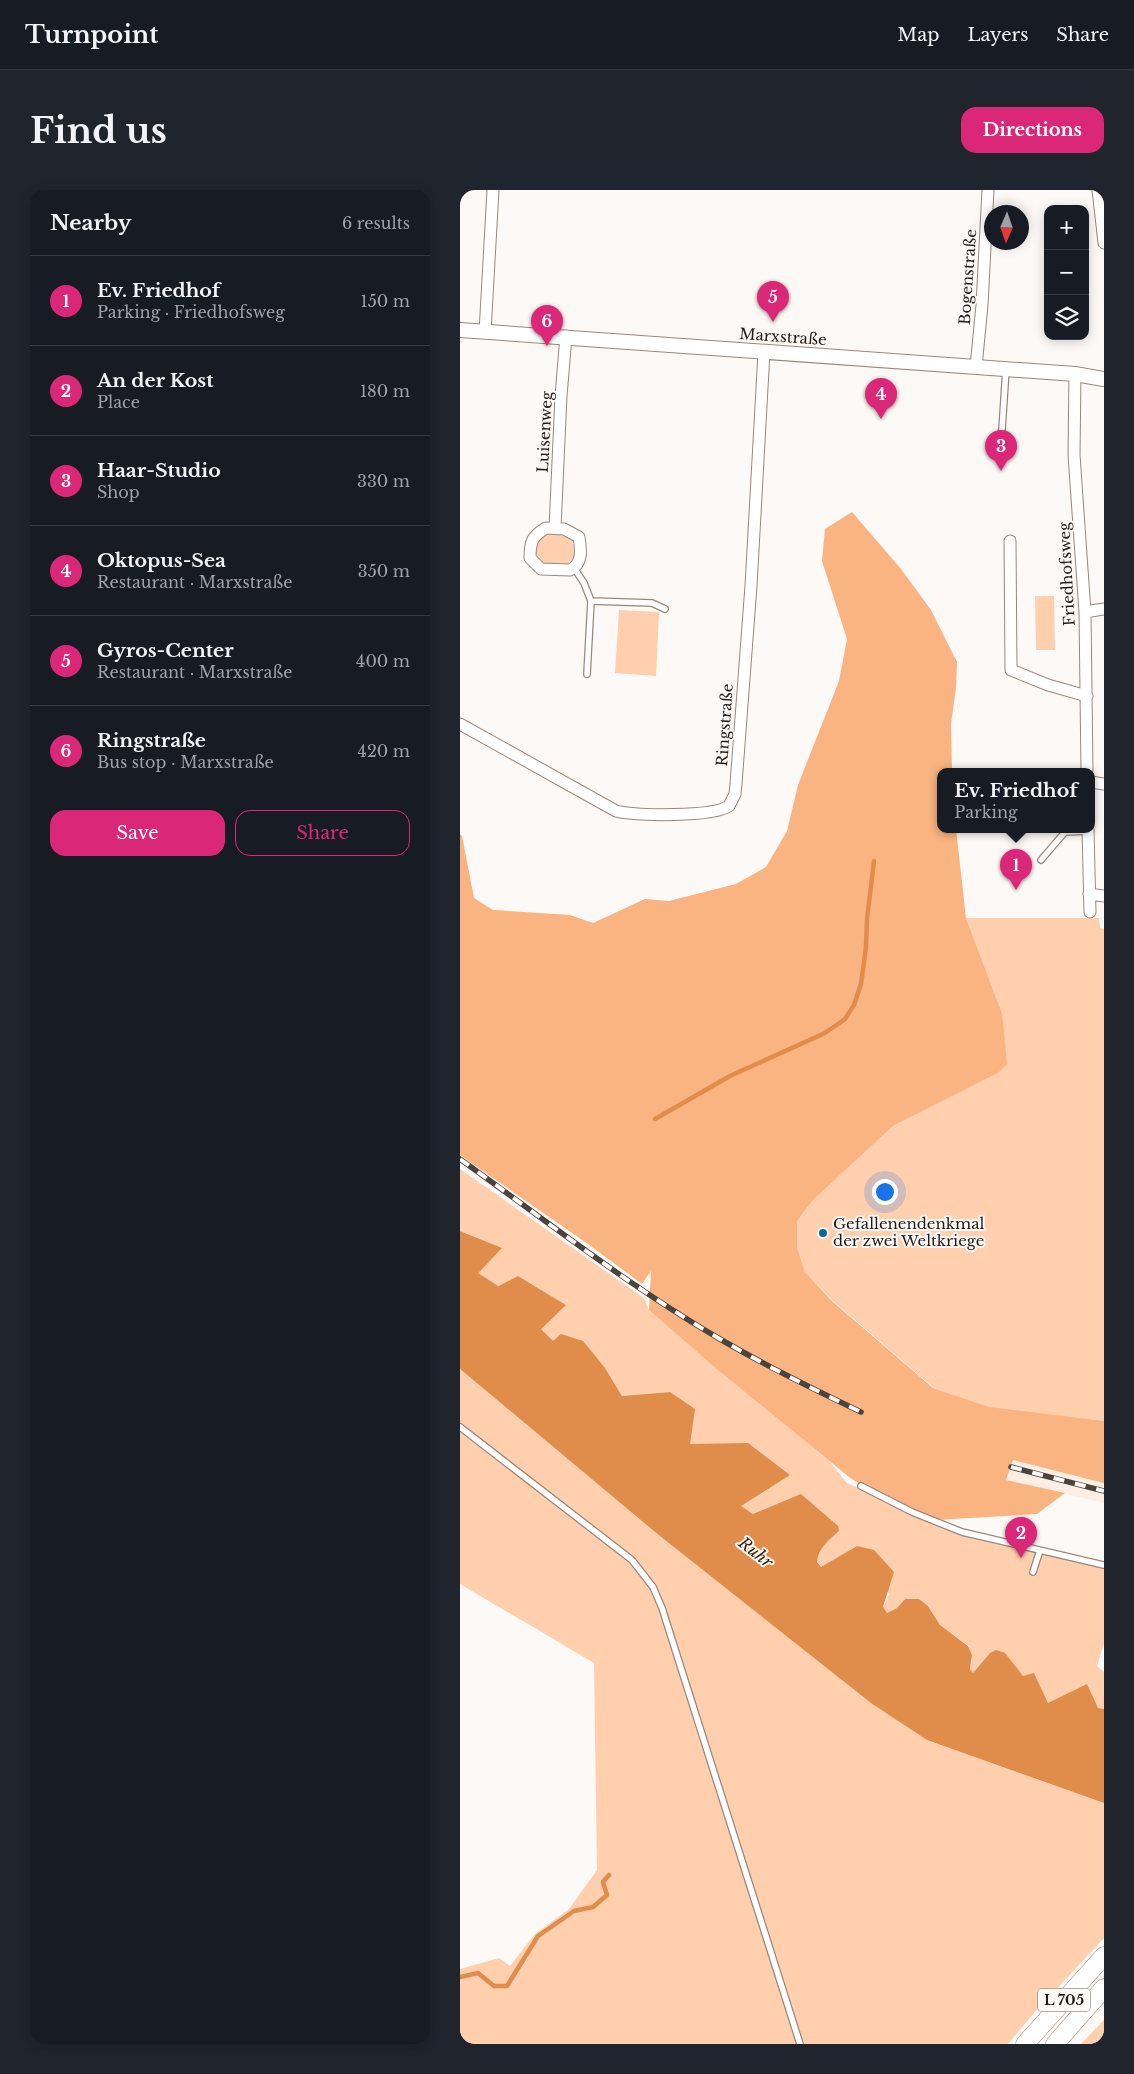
<!DOCTYPE html>
<html lang="en">
<head>
<meta charset="utf-8">
<style>
  :root { --surface:#171b24; --page:#20242c; --text:#f1f3f6; --muted:#9ea1a6; --line:#363941; --accent:#db2777 }
  body { margin:0; font-family:"Libre Baskerville",serif; background:var(--page); color:var(--text) }
  .controls { position:absolute; right:15px; top:15px; display:grid; overflow:hidden; border-radius:10px; box-shadow:0 2px 12px #0003 }
  .controls button { width:45px; height:45px; display:grid; place-items:center; padding:0; border:0; border-bottom:1px solid var(--line); background:var(--surface); color:var(--text); font:25px sans-serif }
  .compass { position:absolute; left:524px; top:15px; width:45px; height:45px; border-radius:50%; background:var(--surface); box-shadow:0 2px 12px #0003; rotate:182deg }
  .you { position:absolute; left:424px; top:1001px; width:18px; height:18px; margin:-12px; border:4px solid #fff; border-radius:50%; background:#1a73e8; box-shadow:0 0 0 8px #1a73e833 }
  .badge { display:grid; place-items:center; width:32px; height:32px; border-radius:50%; background:var(--accent); color:#fff; font-size:16px; font-weight:700 }
  .pin { position:absolute; translate:-50% -41px; filter:drop-shadow(0 1px 2px #0008) }
  .pin::after { content:''; position:absolute; top:26px; width:18px; height:15px; background:inherit; clip-path:polygon(0 0,100% 0,50% 100%) }
  .popup { position:absolute; left:477px; top:578px; width:158px; height:65px; box-sizing:border-box; display:grid; place-content:center; border-radius:10px; background:var(--surface); filter:drop-shadow(0 1px 4px #0005); font-size:16px; white-space:nowrap; color:var(--muted) }
  .popup b { font-size:19px; color:var(--text) }
  .popup::after { content:''; position:absolute; left:50%; top:100%; margin-left:-10px; border:10px solid transparent; border-top-color:var(--surface) }
  .list { margin:0; padding:0; list-style:none }
  h2 { display:flex; justify-content:space-between; align-items:center; height:65px; margin:0; padding:0 20px; font-size:21px }
  h2 small { font-size:16px; font-weight:400; color:var(--muted) }
  .list li { display:grid; grid-template-columns:32px 1fr auto; gap:15px; align-items:center; box-sizing:border-box; height:90px; padding:0 20px; border-top:1px solid var(--line) }
  .list b { display:block; font-size:19px; white-space:nowrap }
  .list p { margin:0; font-size:16px; white-space:nowrap; color:var(--muted) }
  .list em { font-size:16px; font-style:normal; color:var(--muted) }
  .actions { display:flex; gap:10px; padding:15px 20px }
  .actions a { flex:1; padding:11px 0; border:1px solid var(--accent); border-radius:15px; text-align:center; font-size:18px; color:var(--accent) }
  .actions .main { background:var(--accent); color:#fff }
  .icon { flex:none; width:28px; height:28px; fill:none; stroke:currentColor; stroke-width:2; stroke-linecap:round; stroke-linejoin:round }
  .map { position:relative; flex:none; width:644px; height:1854px; overflow:hidden; border-radius:15px }
  header { display:flex; align-items:center; gap:30px; box-sizing:border-box; height:70px; padding:0 25px; background:var(--surface); border-bottom:1px solid var(--line) }
  header strong { font-size:24px }
  nav { display:flex; gap:28px; margin-inline-start:auto; font-size:18px }
  .intro { display:flex; align-items:center; justify-content:space-between; box-sizing:border-box; height:120px; padding:0 30px }
  h1 { margin:0; font-size:35px }
  .button { padding:12px 22px; border-radius:15px; background:var(--accent); color:#fff; font-size:18px; font-weight:700 }
  main { display:flex; gap:30px; padding:0 30px }
  aside { flex:1; background:var(--surface); border-radius:15px; box-shadow:0 2px 12px #0003 }
  .map>svg:first-child { display:block }
  .built { fill:#feeee3 }
  .green { fill:#ffcfae }
  .forest { fill:#f9b481 }
  .water { fill:#e08d4b }
  .lines { fill:none; stroke-linecap:round; stroke-linejoin:round }
  .stream { stroke:#e08d4b; stroke-width:4.5 }
  .river { stroke:#e08d4b; stroke-width:26 }
  .service-casing { stroke:#9a877b; stroke-width:8 }
  .minor-casing { stroke:#9a877b; stroke-width:13 }
  .tertiary-casing { stroke:#9a877b; stroke-width:16 }
  .primary-casing { stroke:#9a877b; stroke-width:19 }
  .service { stroke:#fff; stroke-width:5.5 }
  .minor { stroke:#fff; stroke-width:11 }
  .tertiary { stroke:#fff; stroke-width:14 }
  .primary { stroke:#fff; stroke-width:18 }
  .rail-casing { stroke:#4a443f; stroke-width:5.5 }
  .rail { stroke:#fdf9f7; stroke-width:4; stroke-dasharray:11; stroke-linecap:butt }
  .poi-dot { fill:#036a98; stroke:#fdf9f7; stroke-width:2 }
  .labels { text-anchor:middle; stroke-width:4; stroke-linejoin:round; paint-order:stroke }
  .shield { fill:#fdf9f7; stroke:#645e5a; stroke-width:1 }
  .shield-label { font-size:14px; font-weight:bold; fill:#221b16 }
  .street-label { font-size:15px; fill:#221b16; stroke:#fdf9f7 }
  .poi-label { font-size:15px; fill:#221b16; stroke:#fdf9f7; text-anchor:start }
  .water-label { font-size:16px; font-style:italic; fill:#422105; stroke:#fdf9f7 }
</style>
</head>
<body>
<header>
<strong>Turnpoint</strong>
<nav><a>Map</a><a>Layers</a><a>Share</a></nav>
</header>
<div class="intro"><h1>Find us</h1><a class="button">Directions</a></div>
<main>
<aside>
<h2>Nearby<small>6 results</small></h2>
<ul class="list">
<li><span class="badge">1</span><div><b>Ev. Friedhof</b><p>Parking · Friedhofsweg</p></div><em>150 m</em></li>
<li><span class="badge">2</span><div><b>An der Kost</b><p>Place</p></div><em>180 m</em></li>
<li><span class="badge">3</span><div><b>Haar-Studio</b><p>Shop</p></div><em>330 m</em></li>
<li><span class="badge">4</span><div><b>Oktopus-Sea</b><p>Restaurant · Marxstraße</p></div><em>350 m</em></li>
<li><span class="badge">5</span><div><b>Gyros-Center</b><p>Restaurant · Marxstraße</p></div><em>400 m</em></li>
<li><span class="badge">6</span><div><b>Ringstraße</b><p>Bus stop · Marxstraße</p></div><em>420 m</em></li>
</ul>
<div class="actions"><a class="main">Save</a><a>Share</a></div>
</aside>
<div class="map">
<svg width="644" height="1854" viewBox="0 0 644 1854">
  <rect width="100%" height="100%" fill="#fdf9f7"/>
  <!-- built -->
  <path class="built" d="M553,1270L644,1293V1313L546,1290Z"/>
  <!-- green -->
  <path class="green" d="M88,344C108,345 115,346 114,367L107,374L88,375L77,369C73,358 76,348 88,344Z
    M575,406H594L595,460H576Z
    M159,420L199,422L196,486L155,483Z
    M506,728H639L640,738L644,739V1231L529,1218L474,1198L373,1111L345,1082L337,1057V1031L353,1010L433,936L538,883L542,823Z
    M0,979L184,1108L189,1120L369,1271L387,1293L502,1343L644,1378V1453L637,1476L644,1482V1519L588,1513L574,1484L563,1487L545,1463H530L513,1483L510,1479L512,1472L509,1456L480,1435L468,1416L445,1409L437,1418L427,1423L423,1418L429,1404L397,1356L362,1377L357,1372C358,1358 369,1350 379,1341L293,1324L281,1316L229,1255L210,1202L162,1206L145,1178L80,1163L69,1150L106,1115L58,1086L23,1104L10,1092L41,1058L0,1041Z
    M0,1179L195,1342L467,1550L644,1613V1748L574,1823L548,1854H0V1779L39,1768L50,1776L75,1744L109,1719L137,1680L134,1473L0,1394Z
    M644,1830V1854H621Z"/>
  <!-- forest -->
  <path class="forest" d="M392,322L441,379L471,420L497,472L496,498L491,534L492,581H481V639H496L506,728L542,823L547,874L538,883L433,936L353,1010L337,1031V1057L345,1082L373,1112L473,1198L529,1217L644,1231V1293L553,1270L546,1290L605,1303L577,1324L476,1330L404,1297L389,1287L257,1179L189,1120L191,1081L182,1094L128,1054L0,965V644L2,646L14,708L33,720L110,725L133,733L185,709L209,711L276,694L306,677L327,641L338,595L379,491L387,449L362,371L365,339Z"/>
  <!-- water -->
  <path class="water" d="M0,1041L42,1058L9,1093L23,1104L58,1086L106,1115L70,1150L79,1163L101,1144L123,1151L145,1178L162,1206L210,1202L235,1219L230,1254L288,1253L330,1285L281,1316L293,1324L341,1304L378,1336L379,1341C369,1350 358,1358 357,1372L361,1377L397,1356L414,1360L434,1382L423,1417L427,1423L437,1418L445,1409H459L468,1416L480,1435L508,1456L512,1465L510,1479L513,1483L530,1463L536,1460L545,1463L563,1486L574,1483L588,1513L627,1494L638,1518L644,1519V1613L467,1550L411,1513L195,1342L0,1179Z"/>
  <g class="lines">
    <!-- stream -->
    <path class="stream" d="M195,929L270,886L365,843L385,829L394,815L401,794L406,757L407,729L414,671
      M0,1787L18,1783L34,1796H47L78,1746L114,1721L133,1717L147,1705L143,1692L149,1685"/>
    <!-- river -->
    <path class="river" d="M0,1087L28,1105L109,1185"/>
    <!-- service casing -->
    <g class="service-casing">
      <path id="service" d="M540,270L546,179
        M114,378L124,393L131,411L127,484
        M131,411L192,413L205,419
        M581,670L605,642L628,641
        M0,1237L172,1370L193,1397L202,1418L340,1854
        M401,1296L452,1322L502,1342L644,1375
        M573,1382L580,1360"/>
    </g>
    <!-- minor casing -->
    <g class="minor-casing">
      <path id="minor" d="M638,0L644,53
        M25,142L33,0
        M516,177L522,115L528,0
        M615,184L614,265L625,422L627,581
        M86,338L104,339L119,347C121,359 123,374 110,380L81,379L70,368C70,352 72,346 86,338Z
        M95,338L101,206L106,146
        M550,351L551,480L588,495L627,506
        M625,422L644,419
        M0,534L156,621C176,626 253,627 269,616L275,604L276,594L291,396L304,162
        M631,592L644,594
        M628,639L630,722
        M629,704L644,706"/>
    </g>
    <!-- tertiary casing -->
    <g class="tertiary-casing">
      <path id="tertiary" d="M0,140L615,184L644,189"/>
    </g>
    <!-- primary casing -->
    <g class="primary-casing">
      <path id="primary" d="M565,1854L644,1766
        M595,1854L644,1798"/>
    </g>
    <!-- service -->
    <use href="#service" class="service"/>
    <!-- minor -->
    <use href="#minor" class="minor"/>
    <!-- tertiary -->
    <use href="#tertiary" class="tertiary"/>
    <!-- primary -->
    <use href="#primary" class="primary"/>
    <!-- rail casing -->
    <g class="rail-casing">
      <path id="rail" d="M0,969C85,1030 169,1096 260,1149C306,1176 353,1199 401,1222
        M551,1277L644,1301"/>
    </g>
    <!-- rail -->
    <use href="#rail" class="rail"/>
  </g>
  <!-- markers -->
  <circle class="poi-dot" cx="363" cy="1043" r="5"/>
  <g class="labels">
    <!-- shield labels -->
    <rect class="shield" x="578" y="1798.5" width="52" height="23" rx="4"/>
    <g class="shield-label">
      <text x="604" y="1815">L 705</text>
    </g>
    <!-- street labels -->
    <g class="street-label">
      <text transform="translate(508 87) rotate(-86)" y="5">Bogenstraße</text>
      <text transform="translate(323 147) rotate(4)" y="5">Marxstraße</text>
      <text transform="translate(85 242) rotate(-87)" y="5">Luisenweg</text>
      <text transform="translate(607 384) rotate(-93)" y="5">Friedhofsweg</text>
      <text transform="translate(265 535) rotate(-86)" y="5">Ringstraße</text>
    </g>
    <!-- poi labels -->
    <g class="poi-label">
      <text x="373" y="1039">Gefallenendenkmal<tspan x="373" dy="17">der zwei Weltkriege</tspan></text>
    </g>
    <!-- water labels -->
    <g class="water-label">
      <text transform="translate(296 1362) rotate(38)" y="6">Ruhr</text>
    </g>
  </g>
</svg>
<div class="controls">
<button>+</button>
<button>−</button>
<button><svg class="icon" aria-label="layers" viewBox="0 0 24 24"><path d="M12 4l9 5-9 5-9-5zM3 14l9 5 9-5"/></svg></button>
</div>
<svg class="compass" viewBox="-18 -18 36 36"><path d="M0-13l5 13h-10z" fill="#e53935"/><path d="M0 13l5-13h-10z" fill="#9ea1a6"/></svg>
<div class="you"></div>
<div class="pin badge" style="left:556px;top:700px">1</div>
<div class="popup"><b>Ev. Friedhof</b>Parking</div>
<div class="pin badge" style="left:561px;top:1368px">2</div>
<div class="pin badge" style="left:541px;top:281px">3</div>
<div class="pin badge" style="left:421px;top:229px">4</div>
<div class="pin badge" style="left:313px;top:132px">5</div>
<div class="pin badge" style="left:87px;top:156px">6</div>
</div>
</main>
</body>
</html>
